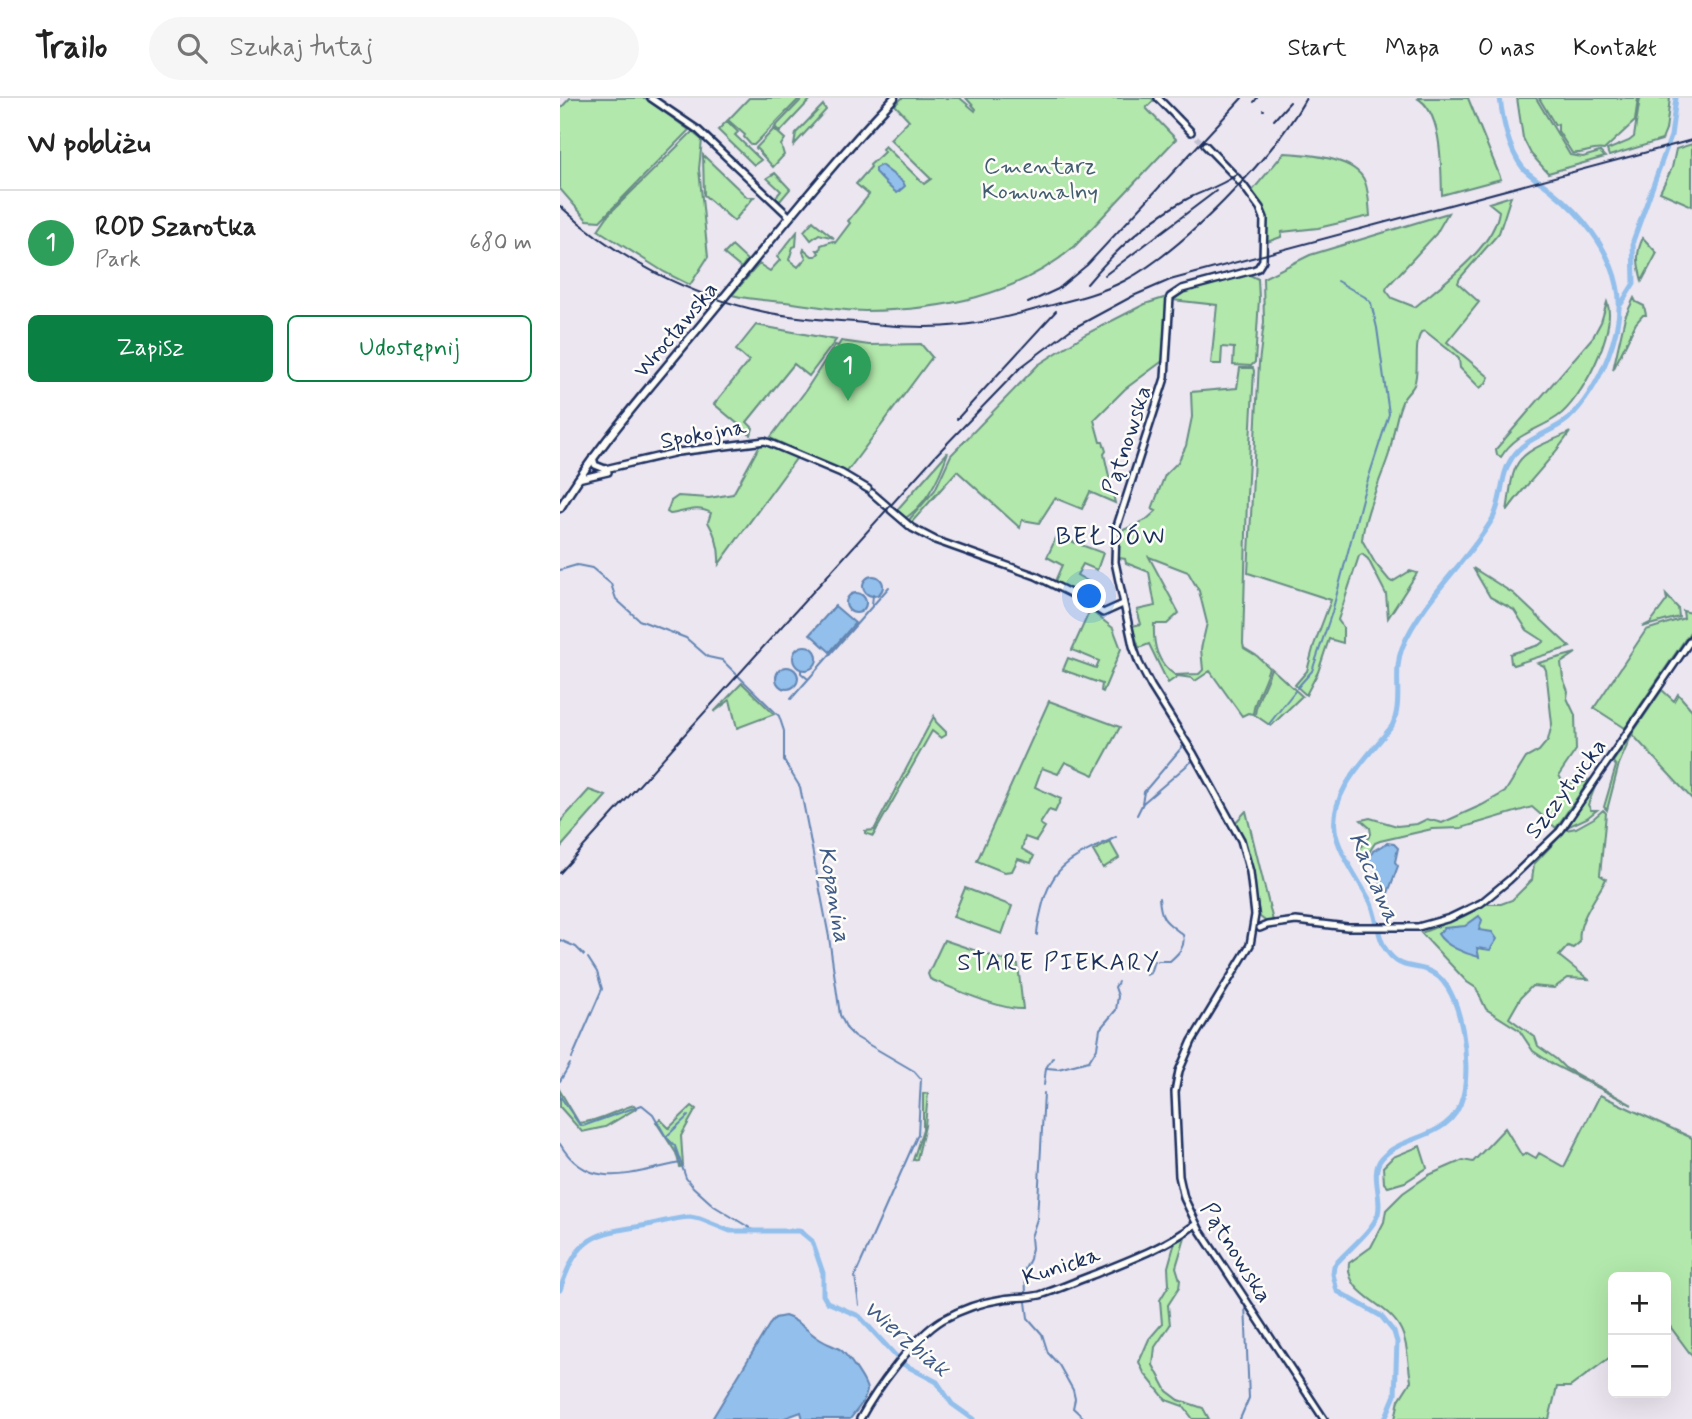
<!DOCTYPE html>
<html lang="pl">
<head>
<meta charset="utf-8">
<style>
  :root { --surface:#fff; --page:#f6f6f6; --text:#222; --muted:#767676; --line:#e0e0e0; --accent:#0b8043 }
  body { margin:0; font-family:Mynerve,sans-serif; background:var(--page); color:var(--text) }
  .controls { position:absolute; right:21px; bottom:21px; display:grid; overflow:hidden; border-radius:10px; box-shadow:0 7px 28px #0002 }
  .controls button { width:63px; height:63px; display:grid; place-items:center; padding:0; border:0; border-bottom:2px solid var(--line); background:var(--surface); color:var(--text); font:35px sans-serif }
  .you { position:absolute; left:530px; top:499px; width:24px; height:24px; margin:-18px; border:5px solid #fff; border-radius:50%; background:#1a73e8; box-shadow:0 0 0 10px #1a73e833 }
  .badge { display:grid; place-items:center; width:46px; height:46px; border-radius:50%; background:var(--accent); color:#fff; font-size:23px; font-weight:700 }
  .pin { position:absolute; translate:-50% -58px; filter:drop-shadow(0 2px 4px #0008) }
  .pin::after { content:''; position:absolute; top:37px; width:24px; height:21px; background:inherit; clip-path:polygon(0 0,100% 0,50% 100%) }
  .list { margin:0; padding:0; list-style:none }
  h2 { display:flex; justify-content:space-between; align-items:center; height:91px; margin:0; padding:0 28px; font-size:30px }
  h2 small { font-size:23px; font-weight:400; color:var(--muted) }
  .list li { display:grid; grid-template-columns:46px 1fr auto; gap:21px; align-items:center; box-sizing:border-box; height:105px; padding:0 28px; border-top:2px solid var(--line) }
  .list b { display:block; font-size:26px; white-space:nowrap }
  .list p { margin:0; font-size:23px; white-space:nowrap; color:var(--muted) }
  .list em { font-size:23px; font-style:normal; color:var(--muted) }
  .actions { display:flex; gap:14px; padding:21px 28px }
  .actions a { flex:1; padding:16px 0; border:2px solid var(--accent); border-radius:10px; text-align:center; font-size:24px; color:var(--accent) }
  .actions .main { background:var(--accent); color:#fff }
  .icon { flex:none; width:38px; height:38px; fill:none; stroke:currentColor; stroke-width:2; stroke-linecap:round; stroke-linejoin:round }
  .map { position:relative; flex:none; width:1132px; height:1321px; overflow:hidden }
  header { display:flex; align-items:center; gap:42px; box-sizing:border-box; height:98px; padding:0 35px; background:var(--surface); border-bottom:2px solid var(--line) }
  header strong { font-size:33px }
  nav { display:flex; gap:38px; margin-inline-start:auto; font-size:24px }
  .search { width:490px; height:63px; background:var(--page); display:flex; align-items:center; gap:18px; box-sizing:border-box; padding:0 24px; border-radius:38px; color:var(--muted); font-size:26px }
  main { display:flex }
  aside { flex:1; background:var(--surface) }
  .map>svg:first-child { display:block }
  .green { fill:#b2e8ab; stroke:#668c84; stroke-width:2; fill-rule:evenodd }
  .water { fill:#92bfeb; stroke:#6285b3; stroke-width:2 }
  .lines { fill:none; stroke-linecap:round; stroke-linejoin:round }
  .stream { stroke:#6285b3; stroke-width:2 }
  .river { stroke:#92bfeb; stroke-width:5 }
  .secondary-tunnel { stroke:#c2c1d4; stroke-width:5; stroke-dasharray:5 2.5; stroke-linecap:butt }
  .secondary-casing { stroke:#1b2f5e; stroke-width:10 }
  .primary-casing { stroke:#1b2f5e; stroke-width:11 }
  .secondary { stroke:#fdfcf7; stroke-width:5 }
  .primary { stroke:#fdfcf7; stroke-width:6 }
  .rail { stroke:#1b2f5e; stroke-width:2 }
  .labels { text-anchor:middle; stroke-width:5; stroke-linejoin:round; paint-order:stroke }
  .park-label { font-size:23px; fill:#415d71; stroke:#fdfcf7 }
  .street-label { font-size:23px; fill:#1b2f5e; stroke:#fdfcf7 }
  .neighbourhood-label { font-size:24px; letter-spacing:2px; fill:#1b2f5e; stroke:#fdfcf7 }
  .water-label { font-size:24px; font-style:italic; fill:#3f5a88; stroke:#fdfcf7 }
</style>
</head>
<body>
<header>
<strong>Trailo</strong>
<div class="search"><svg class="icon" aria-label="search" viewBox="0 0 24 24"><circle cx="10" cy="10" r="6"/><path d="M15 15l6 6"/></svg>Szukaj tutaj</div>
<nav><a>Start</a><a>Mapa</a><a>O nas</a><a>Kontakt</a></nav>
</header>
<main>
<aside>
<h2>W pobliżu<small></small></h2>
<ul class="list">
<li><span class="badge" style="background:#2e9e5b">1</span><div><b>ROD Szarotka</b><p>Park</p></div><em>680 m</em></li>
</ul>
<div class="actions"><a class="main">Zapisz</a><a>Udostępnij</a></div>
</aside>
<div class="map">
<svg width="1132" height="1321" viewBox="0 0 1132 1321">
  <rect width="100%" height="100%" fill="#ece6f1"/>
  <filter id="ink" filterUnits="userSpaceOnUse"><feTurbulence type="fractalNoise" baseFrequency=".0143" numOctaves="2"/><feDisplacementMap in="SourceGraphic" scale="14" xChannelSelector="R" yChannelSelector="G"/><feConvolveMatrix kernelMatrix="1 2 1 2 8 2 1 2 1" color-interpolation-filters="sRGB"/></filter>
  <g filter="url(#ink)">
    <!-- green -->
    <path class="green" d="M10,0H85L129,32L40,123L27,122L0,91V11Z
      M189,0H240L194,47H191L184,39L185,37L168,22Z
      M243,0H252L220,34L215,29Z
      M342,0H400L415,13L416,11L406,0H591L594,2L586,10L616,41L515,148C456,199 380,212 305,213C278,213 250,207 225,204C207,202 191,202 172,197L199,166L210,173L220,162L217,159L237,134L236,148L233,149L229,162L238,169L246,160L243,154L244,151L252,158H256L259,155L257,152H260L261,147L273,143L275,145L290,125L288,123L309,97L296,86L311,69L310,67L324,54L322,51L325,48L364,86L371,81L330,41L349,22L335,7Z
      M857,0H908L941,81L882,97C881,72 883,14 857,0Z
      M957,0H976L1010,57L1023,59L1040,54L1045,59L988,75L971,56L963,40Z
      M979,0H1078L1075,23L1044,52C1034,49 1023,57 1012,55L998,33V26L995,27Z
      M1080,0H1110L1106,32L1102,42L1049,58L1047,52L1069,43L1074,39Z
      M263,7L266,12L234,47L236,35Z
      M167,23L178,34L175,37L201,62L194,67L158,32Z
      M214,31L225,41L221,47L224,57L213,69L196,50Z
      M132,34L142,42L139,71L148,159L130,187L104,174L38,132L49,116Z
      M1132,46V108L1100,94L1112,70L1116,51Z
      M724,55C746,56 796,59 805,84C809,94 809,107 810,118L758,130L722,134L721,139L707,144V117L691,94Z
      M143,57L187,99H194L174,123L144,97Z
      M215,75L230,91L220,103L215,100L221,93L207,80Z
      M951,98L939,135L900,180L898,185L919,204L887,244L929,279L926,285L920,290L900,270L899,261L894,256L865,233L861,234C853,250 860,271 854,287C851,293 844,298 842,304C835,320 833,341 829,356C820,384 805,413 802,442L815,465L829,482L832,484L850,473L857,475L828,520L826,496L808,461L802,456L799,458L778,522L783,529V545L769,541L758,574L746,597L735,587L747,573L754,547L771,502L688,475L699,265L704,224L703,180L750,157L888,115L876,136L827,189L826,192L832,200L855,209C883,185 934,150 939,113L929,105Z
      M253,123L254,124L274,140L259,136L251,142L244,133Z
      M1083,140L1097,155L1082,183C1078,168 1075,155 1083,140Z
      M172,148L187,162L181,170L164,156Z
      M688,176L698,181L699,201L695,264L691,268L673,267L674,250L662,249L661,266H651L657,207L612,202L618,195Z
      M607,199L604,262L565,291L534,322L540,344H543L546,353L544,356L555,405L530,394L522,411L495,400L479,425L462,422L460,430L397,373L352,424L348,423L375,392L391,357L478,267L524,237L585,206Z
      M1074,200L1076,204L1084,208L1086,217H1083L1076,225L1053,272L1065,219Z
      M1047,204C1058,232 1021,303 997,319C976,333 956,335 941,359L937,357L936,351L1033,239L1041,224Z
      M196,227L276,242L249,278L234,266L187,324L193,330L191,337L154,306L189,263L176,252Z
      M281,243L309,247L361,246L372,259L286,375L210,340L244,295L275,247L278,248Z
      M680,270H693L694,273L687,398L683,546L684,550L697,558L709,569C705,585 694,601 693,616L688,615L682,618L650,573L635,583L632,580L618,578L608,585L589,546L579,550L572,528L581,526L577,512L595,508L589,474L566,465L565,461L559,460V434L586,422L596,413L592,411L605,377L618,364L626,348L632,319L631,294L677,290ZM589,459L628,474L639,493L647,525L641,551L643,572L639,576L615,577C597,565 593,547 594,526H607L619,515Z
      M1010,334C992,362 966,385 947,413C950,398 950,378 958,365C968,349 994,343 1010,334Z
      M201,345L238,358L159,466C160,452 155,436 148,424L151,415C137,407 125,414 110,416L107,414L111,403L118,398L149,400L173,396Z
      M388,354C380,378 367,407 344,421L336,413Z
      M497,438L543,455L537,472L523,466L517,477L529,484L522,500L495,483L502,467L487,459Z
      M913,470L954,496L1010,549L953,567L951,565L950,556L979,547L984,543L967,532L954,512L930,499Z
      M1106,497L1118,510L1119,519L1082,529L1090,525L1107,502Z
      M530,512L553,530L561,551L543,594L541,593L542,586L503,572L508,560L536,570L539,563L512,552Z
      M1123,513L1132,515V531L1065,630L1034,610L1086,532L1121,521L1124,520Z
      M1016,555L1001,565L1003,580L1008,593L1007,600L1015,617L1016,652L999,677L1002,683C1011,685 1022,687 1030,681L996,730L972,709L901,730L872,731L820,743L815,745L806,759L798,753L811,736L810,730L801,722L810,720L837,728L857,726L867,721L882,725L922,707L945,694L966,660L979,653L988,642L992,626L986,572L984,568L978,565Z
      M711,570L742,598L711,628L695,617C696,601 707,586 711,570Z
      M182,585L214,616L177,630L170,602L154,614Z
      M1102,592L1114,603L1118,596L1132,612V701L1072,636L1059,666L1047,712L1044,709L1056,668L1053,664Z
      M489,603L560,629L534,677L505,664L498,676L482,670L475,689L501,701L495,714L489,712L480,726L485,729L476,743L465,739L462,751L474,758L471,765L458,761L452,773L444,774L417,763Z
      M374,618L376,624L386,634V637L381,640L372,633L313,738L305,735V733L314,732Z
      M1035,689L1028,707L1031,712H1037L1027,720L1007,729Z
      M29,692L46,698L0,750V724Z
      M1043,712L1046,715L1040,777L1046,781C1037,799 1016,824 1020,844L1013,850L1008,848L999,858L1028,881L1008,880L994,890L972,888L961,899L949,920L975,939L978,948L996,961L1005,970L1072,1007L994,967L973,953L959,932L926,911L916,890L907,884L861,835L904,818L926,806H941L952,802L972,782L974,766L1006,732L1016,730L1034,720Z
      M686,713L713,823L708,825L700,819L695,795L674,726Z
      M550,744L559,760L543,770L533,753Z
      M405,790L452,808L442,836L393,819Z
      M384,842L458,867L463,911C440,912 392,890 370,881L368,876Z
      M0,993L19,1025C38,1024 56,1012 74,1007L77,1010L45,1029L22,1034L0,1009Z
      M368,995L365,1028L357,1061L353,1062L363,1031V996Z
      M1040,997L1132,1040V1258L1106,1223V1179H1053V1257L1010,1289H997L989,1321H835L839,1302L851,1283C848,1267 848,1244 840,1230C827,1204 785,1197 789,1165L811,1149L824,1124L826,1112L843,1095L869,1077L903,1062L913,1064L945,1030L962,1058L967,1055L976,1060L979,1055L1004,1069Z
      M132,1008L136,1011L121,1038L123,1068L120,1069L116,1055L96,1024L100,1021L109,1030Z
      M860,1048L867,1070L845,1084L828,1089L824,1085L823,1069L833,1059Z
      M625,1139L616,1169L620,1182L619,1190L608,1207L610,1227L595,1249L593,1267L607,1293L619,1302L643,1310L649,1321H633L623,1308L606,1302L584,1275L579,1264L589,1241L602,1226L600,1202L609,1187L608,1169L615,1144Z"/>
    <!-- water -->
    <path class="water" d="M321,67L343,84L345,88L337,95C329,90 322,81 315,74V70Z
      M303 488a10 10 0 1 1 20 0a10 10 0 1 1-20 0Z
      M286 505a10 10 0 1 1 20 0a10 10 0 1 1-20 0Z
      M275,508L295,525L270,554L250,536Z
      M233 560a12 12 0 1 1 24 0a12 12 0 1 1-24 0Z
      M216 580a11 11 0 1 1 22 0a11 11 0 1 1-22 0Z
      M827,745L834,746L838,750L835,764L838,768L828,795H824L814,768L809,762L813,753Z
      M919,818L922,822L919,832L932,834L937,841L930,852L917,850L919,859C906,856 885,848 878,836L884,830L905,828Z
      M225,1218C239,1222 249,1235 261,1242C267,1246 275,1248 281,1252C288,1258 308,1286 307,1293C306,1303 295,1314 290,1321H243L241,1314L222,1321H152L209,1227L215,1220Z"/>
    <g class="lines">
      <!-- stream -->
      <path class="stream" d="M0,472L17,467L32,470L51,486L56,501L79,522L126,540L148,559L162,562L219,618L224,633V663L240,689L245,714L269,839L280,917L287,931L294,938L354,973L361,981L358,1036L295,1178L299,1207
        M312,507L313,497
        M241,571V575L248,581
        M737,590L752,573L772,514L803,397L829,316L817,230L811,205L805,199L777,183
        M231,601L329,489
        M709,626L735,593
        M582,705L584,694L623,648
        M577,717L583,705L632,663
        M477,837C477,828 480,818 482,809C493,763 517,759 556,739
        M0,842L16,849L24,857
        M598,863H610C618,856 626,849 623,837C606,823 601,824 599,800
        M586,877L590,875L594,863
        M12,960L42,891L37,874L28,860
        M487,970L498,971L529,963L537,950L540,931L556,912L558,898L555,889L558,884
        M0,983L10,966
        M484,987L486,970L493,959
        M0,998L19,1026L23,1028L82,1007L93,1016L106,1039L115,1048L126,1080L133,1089L154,1108L190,1130
        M106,1039L128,1018
        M0,1046C30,1096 75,1073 121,1065
        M192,1131L195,1133
        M466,1196L465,1171L470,1161L472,1150L471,1139L477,1121L484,995
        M466,1204L468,1220L482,1236L488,1255L499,1267L513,1292L515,1301L513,1310L525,1321
        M680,1321L689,1300L685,1206"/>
      <!-- river -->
      <path class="river" d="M1061,206L1074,185L1073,143L1111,38L1116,0
        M0,1192C16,1145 27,1136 76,1129C94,1127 111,1120 130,1119L140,1121L170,1133H240L252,1143L263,1175V1197L267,1204L299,1218L343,1266L377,1284L392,1306L413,1321
        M825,1321L835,1297L837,1244L834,1234L821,1218L777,1193L773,1176L774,1168C786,1153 812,1134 818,1116C823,1098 809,1075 822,1060C844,1035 892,1043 903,998C911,968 903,891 873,875C858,866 844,873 830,857C817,843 818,820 810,803C799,782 782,760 776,737C766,695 810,657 832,628C844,602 832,576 842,550C862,501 907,465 933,420C943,401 940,377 952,360C965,339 990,336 1008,321C1039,293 1067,228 1057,187C1049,150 1021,116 992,93C983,85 971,79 963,70C948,51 943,23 940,0"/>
      <!-- secondary-tunnel -->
      <path class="secondary-tunnel" d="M631,34L645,47"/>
      <!-- secondary casing -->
      <g class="secondary-casing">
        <path id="secondary" d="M91,0L138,32L230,119
          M598,0L631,34
          M645,47L674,77
          M677,80L679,83
          M683,87L700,110L704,120L703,162L698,170L693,172L622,191L610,199L605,280L556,431L555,464L573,548L579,565L591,588L633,655L681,742L690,774L695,817L690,847L632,943L619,973L615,994L619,1078L624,1100L639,1131L764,1321
          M33,359L35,367L45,371L118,354L205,343L281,375L308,391
          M18,381L48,374
          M312,395L327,408
          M331,412L352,430L375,442L476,478L518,499L543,515L563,506
          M700,830L707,827L736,823L787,829H858L890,820L921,805L949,782L1000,733L1132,540
          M300,1321C316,1292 354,1239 382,1222C400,1212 422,1204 443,1201C455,1199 468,1200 480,1197C497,1192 514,1184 530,1178C567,1163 604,1150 636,1126"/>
      </g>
      <!-- primary casing -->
      <g class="primary-casing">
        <path id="primary" d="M0,410C36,350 82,299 126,245C195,163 260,78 334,0"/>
      </g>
      <!-- secondary -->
      <use href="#secondary" class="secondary"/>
      <!-- primary -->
      <use href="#primary" class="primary"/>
      <!-- rail -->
      <path class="rail" d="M694,4L697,0
        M703,12H704
        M714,22L730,4
        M0,108C57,161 130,198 205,214C235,220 265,222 295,224C330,228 365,231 401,227C429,224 456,217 484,209C511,202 539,196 564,183C622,153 714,58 746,0
        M545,177L656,93
        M527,186C554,154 589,121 627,101C643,93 661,88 676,77
        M468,205L498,191L527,167L682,0
        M397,321L496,213
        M0,775L376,357L461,269L510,232L573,198L610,182L1132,42"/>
    </g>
  </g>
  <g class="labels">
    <!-- park labels -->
    <g class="park-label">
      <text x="480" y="75">Cmentarz<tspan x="480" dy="26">Komunalny</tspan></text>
    </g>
    <!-- street labels -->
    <g class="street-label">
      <text transform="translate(115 231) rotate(-50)" y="8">Wrocławska</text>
      <text transform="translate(143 335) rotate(-10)" y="8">Spokojna</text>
      <text transform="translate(566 342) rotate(-72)" y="8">Pątnowska</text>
      <text transform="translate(1005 690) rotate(-53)" y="8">Szczytnicka</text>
      <text transform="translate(677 1154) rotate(58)" y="8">Pątnowska</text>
      <text transform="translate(501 1167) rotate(-18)" y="8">Kunicka</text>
    </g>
    <!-- neighbourhood labels -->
    <g class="neighbourhood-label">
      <text x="551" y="446">BEŁDÓW</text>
      <text x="499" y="872">STARE PIEKARY</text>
    </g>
    <!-- water labels -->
    <g class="water-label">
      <text transform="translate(815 779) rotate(67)" y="8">Kaczawa</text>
      <text transform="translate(275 796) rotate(80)" y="8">Kopanina</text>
      <text transform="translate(347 1240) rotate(40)" y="8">Wierzbiak</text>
    </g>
  </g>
</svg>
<div class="controls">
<button>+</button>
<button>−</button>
</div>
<div class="you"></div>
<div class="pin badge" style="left:288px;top:303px;background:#2e9e5b">1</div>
</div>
</main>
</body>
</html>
